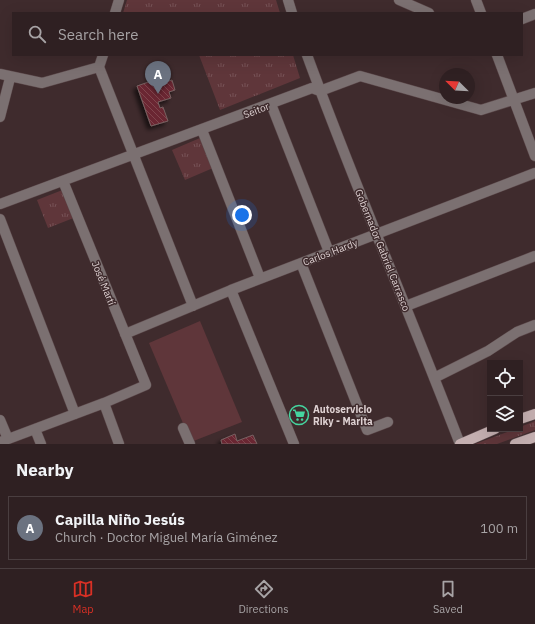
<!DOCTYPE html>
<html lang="en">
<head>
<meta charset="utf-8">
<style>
  :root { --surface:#2f2022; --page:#37282a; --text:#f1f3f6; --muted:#a7a3a5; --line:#4a3e40; --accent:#d93025 }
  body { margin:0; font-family:"IBM Plex Sans",sans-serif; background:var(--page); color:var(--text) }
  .controls { position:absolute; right:12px; bottom:12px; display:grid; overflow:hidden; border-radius:0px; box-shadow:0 4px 16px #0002 }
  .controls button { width:36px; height:36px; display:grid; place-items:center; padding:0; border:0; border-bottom:1px solid var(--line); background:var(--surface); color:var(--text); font:20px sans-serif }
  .compass { position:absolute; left:439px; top:68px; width:36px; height:36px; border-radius:50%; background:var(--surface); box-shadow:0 4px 16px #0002; rotate:294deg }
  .you { position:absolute; left:242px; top:215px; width:14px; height:14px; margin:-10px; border:3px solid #fff; border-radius:50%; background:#1a73e8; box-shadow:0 0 0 6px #1a73e833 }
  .badge { display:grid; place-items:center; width:26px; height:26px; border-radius:50%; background:var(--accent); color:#fff; font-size:13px; font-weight:700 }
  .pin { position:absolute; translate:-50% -33px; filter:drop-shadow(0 1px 2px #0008) }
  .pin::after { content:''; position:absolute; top:21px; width:14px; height:12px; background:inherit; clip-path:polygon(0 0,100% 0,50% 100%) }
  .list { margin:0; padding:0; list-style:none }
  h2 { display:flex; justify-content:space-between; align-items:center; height:52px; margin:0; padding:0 16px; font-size:17px }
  h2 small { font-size:13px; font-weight:400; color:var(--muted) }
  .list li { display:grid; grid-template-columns:26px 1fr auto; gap:12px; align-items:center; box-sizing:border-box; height:64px; margin:0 8px 8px; padding:0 8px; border:1px solid var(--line); border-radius:0px }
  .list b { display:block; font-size:15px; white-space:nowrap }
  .list p { margin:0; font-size:13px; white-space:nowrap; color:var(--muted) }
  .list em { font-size:13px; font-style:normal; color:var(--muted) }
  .icon { flex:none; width:22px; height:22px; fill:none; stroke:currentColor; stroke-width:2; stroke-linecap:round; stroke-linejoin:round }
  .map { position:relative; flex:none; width:535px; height:444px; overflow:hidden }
  .search { position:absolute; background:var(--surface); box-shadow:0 4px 16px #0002; left:12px; right:12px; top:12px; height:44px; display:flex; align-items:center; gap:10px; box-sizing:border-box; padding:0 14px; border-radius:0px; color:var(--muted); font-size:15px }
  .sheet { height:124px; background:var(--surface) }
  nav { display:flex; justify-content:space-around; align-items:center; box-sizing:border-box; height:56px; border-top:1px solid var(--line); background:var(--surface); font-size:11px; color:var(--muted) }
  nav a { display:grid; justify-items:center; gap:2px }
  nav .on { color:var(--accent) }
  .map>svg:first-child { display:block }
  .grass { fill:url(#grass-tufts) }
  .pitch { fill:#5f363a }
  .building { fill:url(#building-back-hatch); stroke:#786162; filter:url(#shadow) }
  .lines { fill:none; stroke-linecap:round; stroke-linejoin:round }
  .minor-casing { stroke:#5c494b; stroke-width:11 }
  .major-casing { stroke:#5c494b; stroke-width:11 }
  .minor { stroke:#7b7071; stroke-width:10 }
  .major { stroke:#c4afb0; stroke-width:10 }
  .labels { text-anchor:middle; stroke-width:3; stroke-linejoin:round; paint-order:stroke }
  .street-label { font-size:10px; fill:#ded1d2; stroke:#3f2b2d }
  .poi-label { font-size:10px; font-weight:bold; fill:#ded1d2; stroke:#3f2b2d; text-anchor:start }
</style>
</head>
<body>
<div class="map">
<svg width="535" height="444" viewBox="0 0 535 444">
  <defs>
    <pattern id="grass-tufts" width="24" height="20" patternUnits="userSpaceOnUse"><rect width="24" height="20" fill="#5f363a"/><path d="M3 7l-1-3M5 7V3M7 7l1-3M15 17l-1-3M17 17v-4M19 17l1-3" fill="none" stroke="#765256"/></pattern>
    <pattern id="building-back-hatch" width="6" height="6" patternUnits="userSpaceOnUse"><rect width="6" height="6" fill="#6b2731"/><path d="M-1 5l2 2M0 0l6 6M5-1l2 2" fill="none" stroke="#80454e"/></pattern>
    <filter id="shadow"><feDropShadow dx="-3.5" dy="3.5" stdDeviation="2" flood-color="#0009"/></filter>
  </defs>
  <rect width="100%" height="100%" fill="#3f2b2d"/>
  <!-- grass -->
  <path class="grass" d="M127,0H276L280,13H123Z
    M199,55H293L300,78L220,110Z
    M200,138L213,168L185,180L172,150Z
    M65,189L76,217L48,228L37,200Z
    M535,421V430L497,444H475L515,429H520V427Z"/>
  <!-- pitch -->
  <path class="pitch" d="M200,321L242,422L191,442L149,343Z"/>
  <!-- building -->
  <path class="building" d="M163,77L165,82L172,80L175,90L169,92L171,98L158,102L160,108L163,107L168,121L151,126L137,86Z
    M235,434L237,441L253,435L257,444H222L221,440Z"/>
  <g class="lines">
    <!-- minor casing -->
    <g class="minor-casing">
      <path id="minor" d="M288,0L292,13
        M399,0L429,13
        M476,0L481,13
        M115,13L119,0
        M522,19L535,14
        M103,55L99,67L193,306
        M307,55C355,186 410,314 460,444
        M497,55L535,156
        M0,74L42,83L99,67
        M271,104L329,252
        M0,117L10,78
        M202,130L260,278
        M0,204L312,88L320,91L360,76L481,110L535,93
        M0,219L75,414
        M301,263L367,430L388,422
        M231,290L294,444
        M406,306L535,256
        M125,334L231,290L535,173
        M434,378L488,351L517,332L535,325
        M104,403L119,444
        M0,420L8,439
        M183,428L190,444
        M35,429L41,444
        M0,442L104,403L146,385L63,181"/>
    </g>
    <!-- major casing -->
    <g class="major-casing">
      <path id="major" d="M520,419L535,414
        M460,444L495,429
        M515,444L535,437"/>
    </g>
    <!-- minor -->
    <use href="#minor" class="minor"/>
    <!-- major -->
    <use href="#major" class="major"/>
  </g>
  <!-- icons -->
  <defs>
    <g id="supermarket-ring" transform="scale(1)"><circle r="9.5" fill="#3f2b2d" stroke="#45d49f" stroke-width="1.5"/><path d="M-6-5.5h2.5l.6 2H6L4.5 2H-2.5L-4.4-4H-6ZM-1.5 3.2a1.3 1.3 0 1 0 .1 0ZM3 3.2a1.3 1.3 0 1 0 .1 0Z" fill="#45d49f"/></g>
  </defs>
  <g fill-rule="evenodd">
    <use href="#supermarket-ring" x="299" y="415"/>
  </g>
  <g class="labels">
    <!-- street labels -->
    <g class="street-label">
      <text transform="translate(256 110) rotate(-21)" y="4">Seitor</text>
      <text transform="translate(383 250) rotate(68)" y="4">Gobernador Gabriel Carrasco</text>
      <text transform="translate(330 252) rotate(-21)" y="4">Carlos Hardy</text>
      <text transform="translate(104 283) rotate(68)" y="4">José Martí</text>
    </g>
    <!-- poi labels -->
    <g class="poi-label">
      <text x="313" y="413">Autoservicio<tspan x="313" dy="12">Riky - Marita</tspan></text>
    </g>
  </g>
</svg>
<div class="controls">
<button><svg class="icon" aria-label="locate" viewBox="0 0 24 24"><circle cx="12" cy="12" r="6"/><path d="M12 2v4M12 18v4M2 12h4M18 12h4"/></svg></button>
<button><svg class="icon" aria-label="layers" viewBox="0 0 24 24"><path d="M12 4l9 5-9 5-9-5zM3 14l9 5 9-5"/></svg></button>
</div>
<svg class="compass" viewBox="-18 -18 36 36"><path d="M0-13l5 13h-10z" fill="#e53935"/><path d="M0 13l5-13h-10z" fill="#a7a3a5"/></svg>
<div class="you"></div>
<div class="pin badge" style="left:158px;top:94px;background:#6b7280">A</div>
<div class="search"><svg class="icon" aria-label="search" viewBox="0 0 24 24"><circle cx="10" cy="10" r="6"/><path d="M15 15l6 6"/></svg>Search here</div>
</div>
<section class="sheet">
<h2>Nearby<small></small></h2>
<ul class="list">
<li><span class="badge" style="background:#6b7280">A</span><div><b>Capilla Niño Jesús</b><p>Church · Doctor Miguel María Giménez</p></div><em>100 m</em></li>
</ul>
</section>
<nav>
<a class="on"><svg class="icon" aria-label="map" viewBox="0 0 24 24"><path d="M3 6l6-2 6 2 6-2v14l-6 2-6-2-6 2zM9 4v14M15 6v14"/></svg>Map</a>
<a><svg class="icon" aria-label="directions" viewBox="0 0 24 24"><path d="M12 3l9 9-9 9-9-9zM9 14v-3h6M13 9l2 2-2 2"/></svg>Directions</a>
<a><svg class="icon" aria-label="saved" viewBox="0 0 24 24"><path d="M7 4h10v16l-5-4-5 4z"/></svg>Saved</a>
</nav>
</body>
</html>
